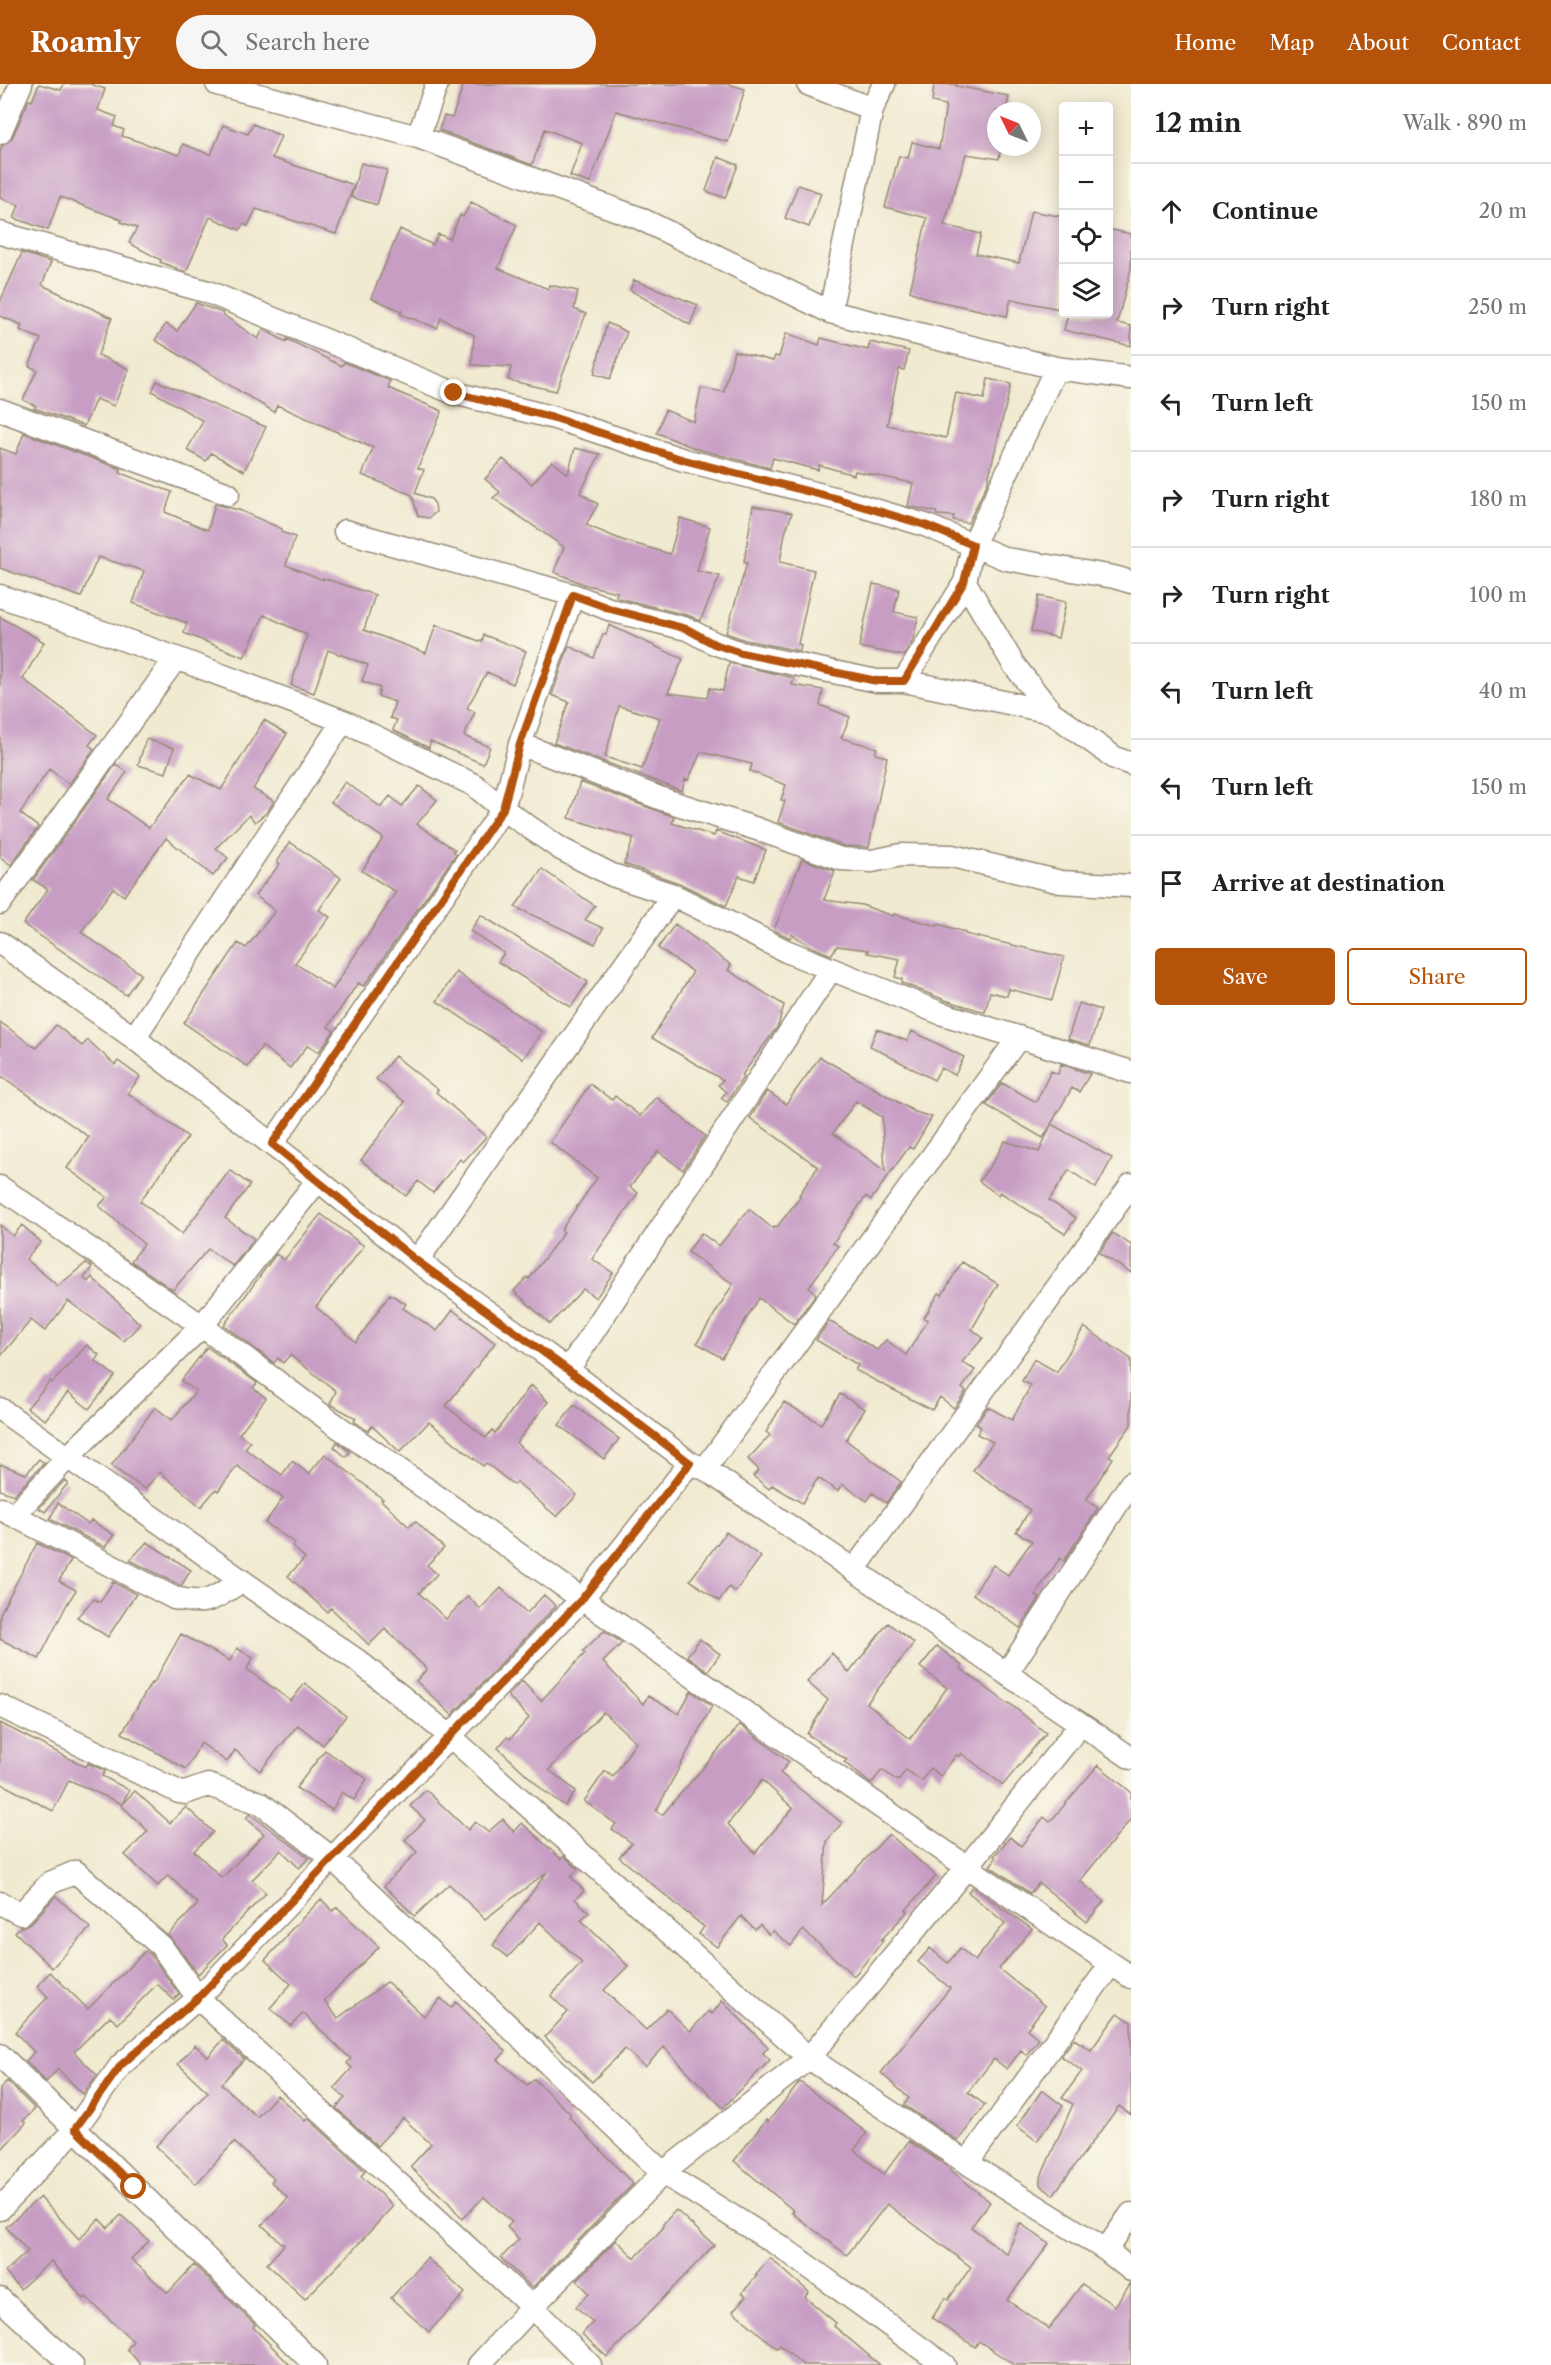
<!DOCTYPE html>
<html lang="en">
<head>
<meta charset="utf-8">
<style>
  :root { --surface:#fff; --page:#f6f6f6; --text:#222; --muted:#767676; --line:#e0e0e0; --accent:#b45309 }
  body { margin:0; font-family:"Libre Caslon Text",serif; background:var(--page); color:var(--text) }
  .controls { position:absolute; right:18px; top:18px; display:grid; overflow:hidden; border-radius:6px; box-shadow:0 3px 15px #0003 }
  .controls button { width:54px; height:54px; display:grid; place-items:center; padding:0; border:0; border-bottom:2px solid var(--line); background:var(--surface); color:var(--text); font:30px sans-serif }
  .compass { position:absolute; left:987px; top:18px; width:54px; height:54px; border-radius:50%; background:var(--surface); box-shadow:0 3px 15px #0003; rotate:313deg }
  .stop { position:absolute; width:18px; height:18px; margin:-14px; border:4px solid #b45309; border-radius:50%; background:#fff }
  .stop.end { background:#b45309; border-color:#fff; box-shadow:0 2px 6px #0008 }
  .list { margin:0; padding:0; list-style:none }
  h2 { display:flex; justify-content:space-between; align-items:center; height:78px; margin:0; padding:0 24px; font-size:26px }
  h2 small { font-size:20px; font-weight:400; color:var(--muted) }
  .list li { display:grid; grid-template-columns:39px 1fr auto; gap:18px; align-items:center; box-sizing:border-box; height:96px; padding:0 24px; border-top:2px solid var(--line) }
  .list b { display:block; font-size:22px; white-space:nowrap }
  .list em { font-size:20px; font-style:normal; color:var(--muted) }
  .actions { display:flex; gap:12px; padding:18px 24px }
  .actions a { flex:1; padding:14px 0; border:2px solid var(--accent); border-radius:6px; text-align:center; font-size:21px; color:var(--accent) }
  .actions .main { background:var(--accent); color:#fff }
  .icon { flex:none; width:33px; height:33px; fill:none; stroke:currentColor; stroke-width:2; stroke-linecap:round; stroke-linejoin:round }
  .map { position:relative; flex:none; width:1131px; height:2281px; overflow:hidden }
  header { display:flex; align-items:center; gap:36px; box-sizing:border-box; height:84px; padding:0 30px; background:var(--accent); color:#fff }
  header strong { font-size:28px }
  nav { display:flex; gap:33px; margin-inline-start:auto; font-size:21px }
  .search { width:420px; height:54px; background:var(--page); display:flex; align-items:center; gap:15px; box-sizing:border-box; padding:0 21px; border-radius:33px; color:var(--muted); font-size:22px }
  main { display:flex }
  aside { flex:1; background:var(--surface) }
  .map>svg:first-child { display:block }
  .building { fill:#c79dc4; fill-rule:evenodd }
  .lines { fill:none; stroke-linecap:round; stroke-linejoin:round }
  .street-casing { stroke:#968a77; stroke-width:25 }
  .street { stroke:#fff; stroke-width:22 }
  .route { stroke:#b45309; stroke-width:8 }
</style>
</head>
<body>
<header>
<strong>Roamly</strong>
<div class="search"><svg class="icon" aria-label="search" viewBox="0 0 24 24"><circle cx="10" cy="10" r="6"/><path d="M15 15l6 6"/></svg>Search here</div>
<nav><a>Home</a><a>Map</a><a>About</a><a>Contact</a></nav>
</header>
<main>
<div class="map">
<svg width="1131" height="2281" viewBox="0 0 1131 2281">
  <rect width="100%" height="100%" fill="#fbf7ec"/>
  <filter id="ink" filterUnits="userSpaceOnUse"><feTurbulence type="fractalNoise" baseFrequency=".0167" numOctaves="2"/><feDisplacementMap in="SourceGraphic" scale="12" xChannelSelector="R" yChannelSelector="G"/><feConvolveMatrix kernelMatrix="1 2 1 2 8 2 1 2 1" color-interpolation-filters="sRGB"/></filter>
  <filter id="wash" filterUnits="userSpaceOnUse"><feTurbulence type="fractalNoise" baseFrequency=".008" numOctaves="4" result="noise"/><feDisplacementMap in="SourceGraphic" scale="24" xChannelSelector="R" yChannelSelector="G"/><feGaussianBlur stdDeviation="1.35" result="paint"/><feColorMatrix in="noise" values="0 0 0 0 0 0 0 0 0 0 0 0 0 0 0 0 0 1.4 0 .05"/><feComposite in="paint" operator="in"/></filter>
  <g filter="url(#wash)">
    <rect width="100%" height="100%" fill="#f0ead0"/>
    <g id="blocks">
      <!-- building -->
      <path class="building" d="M39,0L61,6L64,0H90L105,5L98,26L117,33L114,42L124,46L122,52L179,71L183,60L211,71L223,41L248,50L253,40L281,52L272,74L354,101L336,150L256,125L248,142L243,140L240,146L210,133L186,188L160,178L161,176L129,159L137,144L121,138L122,136L60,113L48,146L14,134L19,121L0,114V69L2,62L12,54L29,16L32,17Z
        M464,0H728L745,5L728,58L616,27L590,99L570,92L582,59L545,45L532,81L439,46L444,32L452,34Z
        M934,0H957L956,2L1009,12L1006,27H996V63H1001L999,75L966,70L944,141L981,150L976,170L1019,179L1031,127L1064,133V226L1011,215L1007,232L928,215L910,207L927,134L885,123L899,72L908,74L912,58L939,65L946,21L932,18Z
        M718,73L738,81L725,114L706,107Z
        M361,79L387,86L377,121L351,113Z
        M798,101L821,109L809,143L785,134Z
        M471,118L517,141L498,184L548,205L549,201L578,207L574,225L586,230L556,307L508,296L511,283L472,281L474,251L441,234L437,244L400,230L402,227L371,214L400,145L433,161L438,150L450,155L460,131L463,133Z
        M1108,145L1131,150V185L1117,239L1131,242V262L1064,246L1068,230H1108Z
        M22,169L51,178L42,201L112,234L98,271L129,285L114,322L96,315L84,342L34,324L36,322L23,316L37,286L29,282L41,255L20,246L22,241L0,232V218Z
        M634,196L698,221L690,241L630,206Z
        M196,219L223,229L222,230L258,255L263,245L286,258L287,255L342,282L344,278L390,297L388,304L442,327L418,384L424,386L415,409L431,415L435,420L436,428L429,434L418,432L412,411L362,391L373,364L277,321L274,328L155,256L166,240L177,247Z
        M607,239L627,248L610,295L594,290Z
        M786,249L819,261L821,254L868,266L870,258L909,267L904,286L899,285L887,341L946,354L956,309L984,315L988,295L1011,300L987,400L968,439L953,436L954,432L937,431L936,428L908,422L913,399L855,387L854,391L819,381L818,386L773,374L770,384L697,365L657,349L665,326L694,338L701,304L724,308L734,267L773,277L775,272L779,273Z
        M157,297L266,343L244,387L211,369L206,377L187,366L203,337L152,307Z
        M24,349L121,385L120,389L172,408L165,428L208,446L215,420L239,426L282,445L281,448L295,453L286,481L323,496V494L375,511L364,546L426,569L436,541L482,558L484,551L526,567L513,600L487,588L467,624L475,628L464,652L490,663L483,680L430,657L429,664L393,646L397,636L390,634L395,618L378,612L380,604L362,597L368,581L328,566L314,609L291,601L307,551L264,531L244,573L184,549L187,539L133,519L144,487L98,473L81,513L0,484V364L16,370Z
        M575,364L600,370L580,409L598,420L586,441L622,456L670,470L680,434L710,443L697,487L720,492L700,537L690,532L618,514L616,513L617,508L586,501L554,488L564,463L493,414L500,408L485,395L503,375L532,400L552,377L568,390Z
        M753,422L792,429L785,449L780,478L814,486L798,560L801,561L800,567L745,556L726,549L747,479L744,478Z
        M873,500L899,505L894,528L918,533L913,556L904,572L859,563Z
        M1039,512L1066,518L1058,554L1031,547Z
        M0,533L44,558L23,595L97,651L89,661L94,665L69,700L49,685L20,729L38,743L11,781L0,773Z
        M609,541L683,575L668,609L707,614L710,604L723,607L729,579L794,594L792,601L823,606L820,621L850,633L841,654L877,664L875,670L887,673L869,763L844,762L778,738L785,717L781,716L786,701L750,687L752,680L701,668L688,696L685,695L682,707L554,659L569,618L552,611L569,562L594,574L603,550L606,551ZM619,622L660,634L642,685L605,673Z
        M264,636L287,650L253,705L274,717L267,728L255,738L249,731L216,764L228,774L213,792L166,754L124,812L113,804L81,848L141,890L126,911L23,840L48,805L33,796L116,680L127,688L108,715L149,744L190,690L221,706Z
        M146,655L174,664L166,689L138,681Z
        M345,698L381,723L390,712L402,722L419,702L437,716L417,740L455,766L453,767L456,770L364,902L358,899L328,943L334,947L319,968L308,961L290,984L262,962L248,983L184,939L238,859L246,864L275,827L255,811L280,780L277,778L290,758L341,794L319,826L330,833L295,879L333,905L396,808L362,787L383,754L331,718Z
        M580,698L674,733L672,739L714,752L716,747L766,766L754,797L739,792L726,822L679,799L624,780L634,754L569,734Z
        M802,775L835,787L824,816L862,821L893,832L894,830L937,842L938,840L965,848V850L1064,873L1052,916L1009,905L1007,912L990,908L985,928L945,916L902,899V895L895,893L900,875L867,869L868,866L837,862L831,871L810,862L792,850L790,854L774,846Z
        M542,785L595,822L585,836L603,844L595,860L515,823Z
        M481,831L588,898L571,923L498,878L504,869L470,847Z
        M675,840L731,881L728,886L784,921L778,942L742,991L744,992L727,1018L721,1014L726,1008L718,1001L723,996L652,954L693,888L658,864Z
        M456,888L542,948L523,975L437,917Z
        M1079,919L1101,926L1090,961L1068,955Z
        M0,938L36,964L56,941L82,962L88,956L115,981L118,977L140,993L128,1009L188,1053L140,1117L182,1150L230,1086L250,1101L225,1134L254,1155L233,1182L208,1165L173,1206L131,1177L144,1160L99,1122L107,1113L67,1084L89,1053L0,991Z
        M877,945L907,957L912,947L964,973L955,991L941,984L934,996L870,962Z
        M395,972L438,1006L436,1008L486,1053L463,1078L460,1075L433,1109L418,1097L406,1112L361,1076L405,1018L376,995Z
        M820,973L915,1028L932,1033L913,1065L909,1063L871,1116L866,1112L833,1159L838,1162L809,1203L816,1210L794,1240L759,1214L722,1274L697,1259L733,1200L688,1168L701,1149L719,1162L749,1125L773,1145L775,1142L777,1143L801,1112L799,1111L818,1083L750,1034L767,1007L786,1020ZM856,1017L882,1033L885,1087L833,1049Z
        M1061,980L1090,990L1079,1008L1072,1004L1051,1040L1112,1074L1096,1104L1069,1086L1049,1116L1076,1134L1065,1150L1000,1108L998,1111L979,1097L993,1078L1005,1057L1039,1068L1051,1041L1043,1054L986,1021L1002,999L1036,1018L1051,987L1058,990Z
        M590,1000L612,1016L615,1012L640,1032L656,1013L705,1052L683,1086L658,1067L630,1103L638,1109L592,1175L613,1189L596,1214L583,1205L550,1240L514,1207L527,1193L529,1195L564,1148L561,1146L597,1094L550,1058Z
        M321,1130L364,1162L316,1223L356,1258L390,1210L406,1220L403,1224L437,1247L453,1226L495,1259L446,1322L486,1354L492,1346L495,1349L531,1301L548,1318L516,1359L577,1411L557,1433L517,1398L514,1401L486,1379L483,1382L429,1338L400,1368L372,1342L368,1347L354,1337L356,1334L330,1320L336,1307L290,1271L283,1279L278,1274L274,1279L224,1241L276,1170L284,1176Z
        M0,1141L13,1152L22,1141L41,1158L26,1175L58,1202L86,1179L92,1183L84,1194L88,1198L92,1193L140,1240L124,1257L68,1217L45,1247L31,1236L0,1273Z
        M1113,1149L1131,1161V1189L1099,1169Z
        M962,1178L998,1200L972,1245L983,1254L962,1278L975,1286L962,1304L966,1307L954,1324L940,1313L932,1326L855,1286L858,1281L816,1256L829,1237L877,1266L886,1256L906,1271L928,1236L924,1234L939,1209L942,1211Z
        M1084,1243L1131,1275V1341L1109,1372L1113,1374L1086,1416L1098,1424L1064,1477L1060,1474L1035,1511L1040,1514L1020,1544L973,1510L993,1481L1008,1491L1032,1457L1016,1448L1030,1426L973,1386L993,1358L977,1350L981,1343L976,1340L988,1323L1012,1336L1031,1301L1022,1297L1034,1275L1057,1288Z
        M87,1261L99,1271L95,1277L115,1292L89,1325L68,1308L45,1336L27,1324L50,1297L52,1299Z
        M207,1263L257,1299L253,1304L266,1314L239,1350L250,1358L245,1365L282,1391L292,1377L309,1390L325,1370L383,1415L381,1416L409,1443L415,1437L444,1464L427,1481L437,1490L419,1509L446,1535L468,1512L480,1525L501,1504L527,1529L544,1511L556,1522L452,1631L416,1597L427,1585L385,1545L369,1561L331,1524L327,1528L288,1492L305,1474L292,1462L295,1459L265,1439L283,1414L237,1382L218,1407L216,1405L201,1423L160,1388L145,1405L111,1382L155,1323L172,1336L196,1307L181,1297Z
        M840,1310L865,1325L846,1356L901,1398L886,1419L873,1409L867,1417L842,1400L838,1407L818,1394L802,1419L772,1401L769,1405L753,1392L759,1386L748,1375L770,1351L766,1348L784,1318L821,1340Z
        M574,1321L619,1355L604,1375L559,1341Z
        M337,1358L350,1368L346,1373L334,1363Z
        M39,1375L44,1379L14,1411L0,1406V1380L26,1390Z
        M65,1396L68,1399L45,1428L39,1424Z
        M58,1419L88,1440L91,1436L114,1451L105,1463L50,1435Z
        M726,1448L761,1473L735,1508L729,1503L719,1517L690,1496Z
        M147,1458L191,1486L181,1502L130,1476Z
        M37,1459L71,1476L59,1497L76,1506L67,1520L39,1575L0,1555V1530Z
        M113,1498L136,1510L108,1553L77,1533L94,1515L100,1518Z
        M888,1539L914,1559L867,1619L910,1655L947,1604L920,1583L937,1562L962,1582L960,1584L1008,1620L1009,1619L1046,1649L1003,1701L961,1669L959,1672L956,1671L941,1692L930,1684L922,1697L906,1686L898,1697L882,1686L871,1700L844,1678L847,1676L807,1650L828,1616L807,1598L832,1569L849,1589Z
        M604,1547L622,1559L603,1578L643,1620L648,1612L679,1630L691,1607L712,1622L656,1727L662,1731L740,1641L789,1678L780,1689L842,1739L827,1757L822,1821L889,1750L936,1792L906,1826L908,1827L881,1856L883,1857L854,1892L803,1846L791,1862L773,1847L769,1851L760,1841L755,1846L741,1832L717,1863L699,1850L704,1843L619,1773L632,1759L612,1745L616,1740L584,1717L605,1687L613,1693L636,1658L603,1628L549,1686L576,1707L565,1722L544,1707L498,1664L507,1653L510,1655L529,1634L508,1612L522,1597L541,1617L585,1569L583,1567ZM762,1696L793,1724L755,1769L728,1740Z
        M181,1550L230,1577L237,1564L253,1574L247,1585L291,1617L305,1599L346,1632L323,1661L298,1641L260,1687L235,1666L227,1678L201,1659L186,1685L122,1649L151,1599L153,1600Z
        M700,1555L720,1570L708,1587L687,1572Z
        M0,1639L86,1683L88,1679L105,1687L102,1692L129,1706L122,1720L69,1696L53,1727L0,1699Z
        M325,1666L367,1695L354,1716L342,1708L332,1726L296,1704Z
        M1098,1681L1131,1708V1735L1080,1797L1104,1817L1087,1838L1039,1799L1030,1809L990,1782L996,1774L994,1772L1010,1753L1021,1762L1044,1733L1050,1738Z
        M426,1706L468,1746L475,1738L488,1748L503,1735L514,1748L522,1739L561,1775L564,1772L578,1785L571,1793L584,1807L575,1815L589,1828L581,1836L628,1882L604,1906L646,1946L667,1925L690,1947L709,1927L712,1930L722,1917L768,1963L763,1969L770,1976L723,2024L664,1963L645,1983L625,1965L592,1998L545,1953L568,1928L551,1912L582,1879L540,1838L508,1873L493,1861L547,1788L485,1835L449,1800L415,1832L384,1802L417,1768L405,1756L425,1736L410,1722Z
        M135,1707L170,1739L186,1723L213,1748L194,1767L222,1794L264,1750L246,1734L250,1730L309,1774L299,1784L281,1766L252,1796L266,1809L222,1855L227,1861L198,1890L168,1851L198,1820L168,1791L158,1802L125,1771L148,1747L121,1721Z
        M972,1803L1032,1845L999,1885L1045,1922L1027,1945L1039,1955L1026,1971L1021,1966L1007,1985L994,1975L968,2008L985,2021L958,2057L904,2021L909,2014L881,1989L950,1904L918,1878L930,1864L948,1879L960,1864L975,1877L1005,1839L968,1808Z
        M56,1812L90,1844L52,1884L15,1848L21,1843L31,1839Z
        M321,1815L333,1827L337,1823L379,1863L324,1917L338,1934L387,1898L424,1932L441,1914L451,1924L456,1918L506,1967L498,1976L527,2001L534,1995L571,2030L569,2033L633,2100L532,2204L501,2174L519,2155L507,2143L512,2138L484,2113L462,2135L449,2119L410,2083L431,2060L403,2034L377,2062L336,2024L345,2014L334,2004L352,1984L347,1979L351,1975L303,1929L291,1942L270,1924L291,1900L265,1876L287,1852L286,1851Z
        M145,1867L151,1871L179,1910L174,1916L157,1900L118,1940L110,1932L74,1968L97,1991L83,2010L58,1985L46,1998L26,1977L34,1968L15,1948L48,1913L37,1902L50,1888L88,1925Z
        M1118,1929L1131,1938V2031L1119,2022L1053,2111L1040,2101V2095L1073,2020L1062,2014L1082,1987L1061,1972L1074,1955L1091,1966Z
        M223,1956L244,1975L221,2000L257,2033L277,2011L305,2037L308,2034L365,2087L361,2092L393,2122L352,2167L305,2215L267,2180L284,2161L262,2141L288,2114L271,2098L274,2095L234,2058L196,2100L156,2062L208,2008L178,1980L195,1961L208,1973Z
        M7,1997L35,2025L23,2037L26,2039L0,2067V2005Z
        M800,1998L867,2049L854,2066L884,2090L909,2057L941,2078L990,2118L971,2143L1007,2170L1020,2139L1049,2160L1007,2216L1049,2245L1082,2200L1115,2222L1131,2199V2281H1014L979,2257L975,2263L932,2234L945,2214L948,2216L971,2183L887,2120L847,2171L792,2129L794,2127L734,2077L766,2036L768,2038Z
        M1042,2006L1063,2022L1037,2057L1017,2042Z
        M40,2113L79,2155L99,2135L108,2144L121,2131L149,2157L131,2175L168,2209L194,2181L255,2241L253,2243L290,2281H141L127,2265L133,2257L86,2213L84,2215L51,2177L20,2205L5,2188L28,2167L6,2143Z
        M676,2126L714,2161L607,2273L582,2250L593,2238L576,2223L589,2209L577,2196L616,2156L635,2174L663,2144V2140Z
        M427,2174L465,2209L429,2248L391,2214Z
        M770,2174L809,2208L805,2213L836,2239L834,2242L880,2281H803L780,2261L777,2264L768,2257L733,2227L746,2212L742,2209L757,2192L755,2191Z"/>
    </g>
  </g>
  <g filter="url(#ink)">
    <use href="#blocks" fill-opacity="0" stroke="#968a77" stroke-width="1.5"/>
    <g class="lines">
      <!-- street casing -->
      <g class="street-casing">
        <path id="street" d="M217,0L418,53L639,134L830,228L1056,284L1131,294
          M808,0L872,25
          M0,49L21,0
          M418,53L437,0
          M0,149L208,208L454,309L555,334L684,376L838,415L925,441L1006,475L1114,493L1131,498
          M830,228L872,25L884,0
          M0,326L228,410
          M345,447L573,511L614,527L687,545L714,559L741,569L877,597H904L1051,628L1115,674L1131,680
          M965,498L1014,581L1051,628
          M0,512L176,574L343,637L474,701L503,725L561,765L612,791L673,811L786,867L940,929L1131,988
          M904,597L965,498L973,461L1056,284
          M520,660L662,715L757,745L841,775L872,777L901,771L952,772L1061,798L1131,802
          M0,819L176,574
          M0,859L134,954L318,1096L417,1177L568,1286L690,1379L705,1385L1131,1674
          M134,954L343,637
          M272,1060L503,725L520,660L573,511
          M0,1103L202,1242L326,1334L582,1515L967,1783L1131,1893
          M417,1177L673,811
          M568,1286L831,885
          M0,1325L242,1497L358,1577L451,1653L809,1974L967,2079L1106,2166L1131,2186
          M705,1385L1019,953
          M1,1425L174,1514C210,1522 212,1515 242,1497
          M14,1431L68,1373L202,1242L318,1096
          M854,1486L1131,1101
          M1007,1589L1131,1399
          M0,1622L179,1708L185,1709L208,1701L260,1719L333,1775L663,2089L783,2164L944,2281
          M0,1819L21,1830L50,1799L76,1788L161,1862L198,1914L532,2223L590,2281
          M0,1971L315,2281
          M967,2079L1111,1880
          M0,2125L75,2045L121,1981L198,1914L582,1515L690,1379
          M1106,2166L1131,2130
          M0,2215L72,2281
          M479,2281L532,2223L663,2089L809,1974L967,1783L1080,1641"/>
      </g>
      <!-- street -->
      <use href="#street" class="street"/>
    </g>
  </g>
  <g class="lines" filter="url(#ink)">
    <!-- route -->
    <path class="route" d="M134,2103L75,2045L121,1981L198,1914L582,1515L690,1379L568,1286L417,1177L272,1060L503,725L520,660L573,511L614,526L687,545L714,560L741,569L877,597H904L964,498L973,461L925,441L838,415L684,376L555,334L454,309"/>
  </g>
</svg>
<div class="controls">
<button>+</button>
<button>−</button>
<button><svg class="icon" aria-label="locate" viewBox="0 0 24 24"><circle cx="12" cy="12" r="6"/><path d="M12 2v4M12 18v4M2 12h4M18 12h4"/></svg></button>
<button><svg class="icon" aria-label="layers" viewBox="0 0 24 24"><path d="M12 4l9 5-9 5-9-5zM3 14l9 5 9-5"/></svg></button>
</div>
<svg class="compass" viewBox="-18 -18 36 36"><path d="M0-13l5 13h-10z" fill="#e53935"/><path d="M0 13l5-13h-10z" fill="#767676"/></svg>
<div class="stop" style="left:134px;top:2103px"></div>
<div class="stop end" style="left:454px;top:309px"></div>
</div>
<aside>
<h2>12 min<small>Walk · 890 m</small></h2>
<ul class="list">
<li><svg class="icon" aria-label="ahead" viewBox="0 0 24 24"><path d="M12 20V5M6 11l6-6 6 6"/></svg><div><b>Continue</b></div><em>20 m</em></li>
<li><svg class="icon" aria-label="right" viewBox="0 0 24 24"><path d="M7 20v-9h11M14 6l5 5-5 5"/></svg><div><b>Turn right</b></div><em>250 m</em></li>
<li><svg class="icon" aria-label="left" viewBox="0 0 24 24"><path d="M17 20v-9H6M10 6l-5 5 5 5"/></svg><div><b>Turn left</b></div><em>150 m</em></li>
<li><svg class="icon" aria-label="right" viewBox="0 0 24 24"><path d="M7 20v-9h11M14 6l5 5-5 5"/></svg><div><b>Turn right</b></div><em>180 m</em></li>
<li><svg class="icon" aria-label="right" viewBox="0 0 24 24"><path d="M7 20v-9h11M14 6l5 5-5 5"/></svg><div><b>Turn right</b></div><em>100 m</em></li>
<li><svg class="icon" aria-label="left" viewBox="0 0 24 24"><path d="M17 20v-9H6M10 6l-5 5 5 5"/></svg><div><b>Turn left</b></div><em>40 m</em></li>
<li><svg class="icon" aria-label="left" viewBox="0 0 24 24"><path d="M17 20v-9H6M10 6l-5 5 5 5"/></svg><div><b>Turn left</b></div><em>150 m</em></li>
<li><svg class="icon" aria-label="arrive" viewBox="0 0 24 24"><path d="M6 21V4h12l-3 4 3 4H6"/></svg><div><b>Arrive at destination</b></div></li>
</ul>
<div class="actions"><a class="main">Save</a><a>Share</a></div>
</aside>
</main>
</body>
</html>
